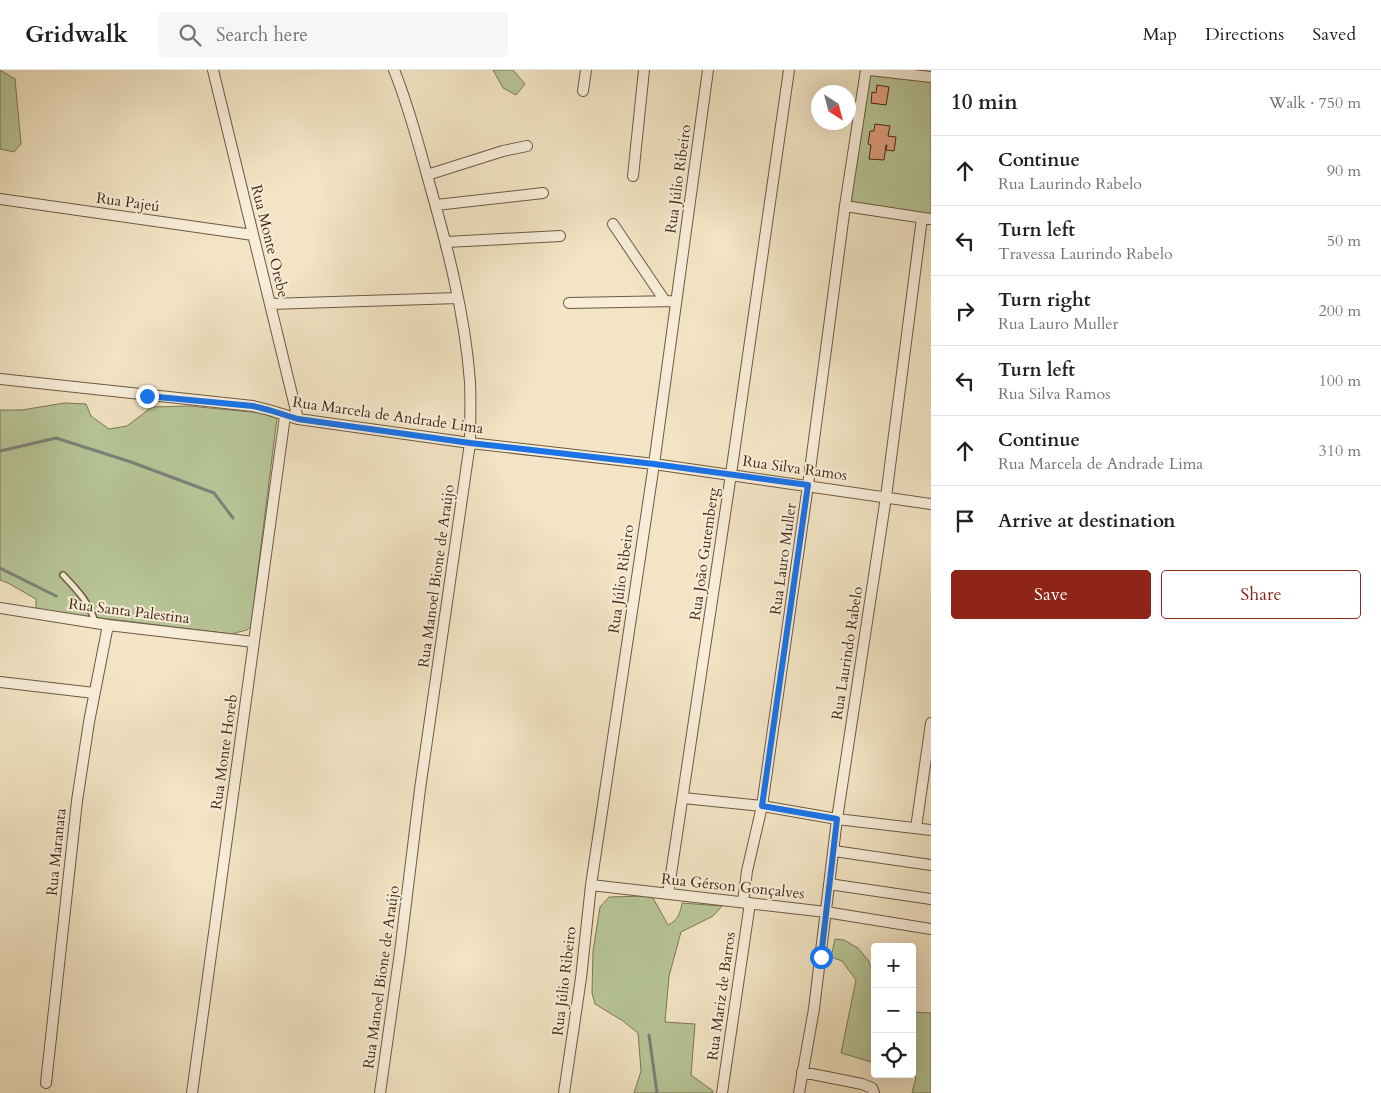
<!DOCTYPE html>
<html lang="en">
<head>
<meta charset="utf-8">
<style>
  :root { --surface:#fff; --page:#f6f6f6; --text:#202124; --muted:#757577; --line:#e0e0e0; --accent:#8f2418 }
  body { margin:0; font-family:Cardo,serif; background:var(--page); color:var(--text) }
  .controls { position:absolute; right:15px; bottom:15px; display:grid; overflow:hidden; border-radius:5px; box-shadow:0 5px 20px #0002 }
  .controls button { width:45px; height:45px; display:grid; place-items:center; padding:0; border:0; border-bottom:1px solid var(--line); background:var(--surface); color:var(--text); font:25px sans-serif }
  .compass { position:absolute; left:811px; top:15px; width:45px; height:45px; border-radius:50%; background:var(--surface); box-shadow:0 5px 20px #0002; rotate:144deg }
  .stop { position:absolute; width:15px; height:15px; margin:-11px; border:4px solid #1a73e8; border-radius:50%; background:#fff }
  .stop.end { background:#1a73e8; border-color:#fff; box-shadow:0 1px 5px #0008 }
  .list { margin:0; padding:0; list-style:none }
  h2 { display:flex; justify-content:space-between; align-items:center; height:65px; margin:0; padding:0 20px; font-size:21px }
  h2 small { font-size:16px; font-weight:400; color:var(--muted) }
  .list li { display:grid; grid-template-columns:32px 1fr auto; gap:15px; align-items:center; box-sizing:border-box; height:70px; padding:0 20px; border-top:1px solid var(--line) }
  .list b { display:block; font-size:19px; white-space:nowrap }
  .list p { margin:0; font-size:16px; white-space:nowrap; color:var(--muted) }
  .list em { font-size:16px; font-style:normal; color:var(--muted) }
  .actions { display:flex; gap:10px; padding:15px 20px }
  .actions a { flex:1; padding:11px 0; border:1px solid var(--accent); border-radius:5px; text-align:center; font-size:18px; color:var(--accent) }
  .actions .main { background:var(--accent); color:#fff }
  .icon { flex:none; width:28px; height:28px; fill:none; stroke:currentColor; stroke-width:2; stroke-linecap:round; stroke-linejoin:round }
  .map { position:relative; flex:none; width:931px; height:1023px; overflow:hidden }
  header { display:flex; align-items:center; gap:30px; box-sizing:border-box; height:70px; padding:0 25px; background:var(--surface); border-bottom:1px solid var(--line) }
  header strong { font-size:24px }
  nav { display:flex; gap:28px; margin-inline-start:auto; font-size:18px }
  .search { width:350px; height:45px; background:var(--page); display:flex; align-items:center; gap:12px; box-sizing:border-box; padding:0 18px; border-radius:5px; color:var(--muted); font-size:19px }
  main { display:flex }
  aside { flex:1; background:var(--surface) }
  .map>svg:first-child { display:block }
  .green { fill:#b7c597; stroke:#7e7757 }
  .lines { fill:none; stroke-linecap:round; stroke-linejoin:round }
  .stream { stroke:#7b817b; stroke-width:3 }
  .building { fill:#df9d7e; stroke:#452917 }
  .service-casing { stroke:#705842; stroke-width:8 }
  .minor-casing { stroke:#705842; stroke-width:12 }
  .service { stroke:#f7edd9; stroke-width:5 }
  .minor { stroke:#f7edd9; stroke-width:10 }
  .route { stroke:#1a73e8; stroke-width:6 }
  .labels { text-anchor:middle; stroke-width:4; stroke-linejoin:round; paint-order:stroke }
  .street-label { font-size:15px; fill:#452917; stroke:#f7edd9 }
</style>
</head>
<body>
<header>
<strong>Gridwalk</strong>
<div class="search"><svg class="icon" aria-label="search" viewBox="0 0 24 24"><circle cx="10" cy="10" r="6"/><path d="M15 15l6 6"/></svg>Search here</div>
<nav><a>Map</a><a>Directions</a><a>Saved</a></nav>
</header>
<main>
<div class="map">
<svg width="931" height="1023" viewBox="0 0 931 1023">
  <rect width="100%" height="100%" fill="#f2e4c4"/>
  <filter id="stains"><feTurbulence type="fractalNoise" baseFrequency=".004" numOctaves="4"/><feColorMatrix values="0 0 0 0 .2 0 0 0 0 .09 0 0 0 0 .02 0 0 0 .5 -.17"/></filter>
  <radialGradient id="worn" r=".72"><stop offset=".6" stop-color="#630" stop-opacity="0"/><stop offset="1" stop-color="#630" stop-opacity=".3"/></radialGradient>
  <!-- green -->
  <path class="green" d="M0,0L15,9L21,74L14,82L0,79Z
    M493,0H513L525,14L516,25L503,18Z
    M866,0L931,8V149L845,136Z
    M64,333L86,334L91,346L109,359L127,356L152,337L189,336L261,343L277,348L251,556L247,560L231,564L36,540V529L8,513L0,510V340H22Z
    M645,826L653,828L668,855C678,850 680,844 682,833L722,836L713,846L681,862L669,906L665,952L695,954L691,1005L713,1021V1023H634L641,1001L638,963L623,951L595,934L592,923L593,881L600,837L609,827Z
    M835,869L844,870L858,878L868,890L875,907V993L841,983L856,910L842,891L831,887Z
    M912,942L931,943V1023H912L916,1007L909,1004H912Z"/>
  <g class="lines">
    <!-- stream -->
    <path class="stream" d="M0,381L56,368L131,392L214,423L233,448
      M0,498L56,526
      M649,965L657,1023"/>
  </g>
  <!-- building -->
  <path class="building" d="M877,15L889,17L886,35L871,33L872,22L876,23Z
    M875,54L890,56L888,66L896,67L894,81L886,80L887,75H886L884,90L869,89L871,75L868,74L870,61H874Z"/>
  <g class="lines">
    <!-- service casing -->
    <g class="service-casing">
      <path id="service" d="M63,505C77,520 89,532 95,552"/>
    </g>
    <!-- minor casing -->
    <g class="minor-casing">
      <path id="minor" d="M213,0L298,349
        M870,0L931,7
        M583,21L586,0
        M427,105L503,81L527,76
        M633,106L644,0
        M0,129L253,165
        M436,135L543,123
        M845,136L931,149
        M613,154L665,231
        M446,172L560,166
        M569,233L676,231
        M270,234L458,228
        M0,309L253,336L269,340L298,349L470,373L654,394L931,434
        M0,538L108,555L254,572
        M0,612L94,623
        M683,728L762,736L837,749L931,760
        M916,758L931,653
        M834,781L931,795
        M829,814L931,829
        M591,815L826,842L931,859
        M668,824L731,404L789,0
        M743,832L747,801L762,736L808,415L845,136L866,0
        M802,1002L862,1014L872,1018L874,1023
        M46,1013L77,731L89,652L108,555
        M192,1023L285,346
        M380,1023L400,882L420,719L470,373C470,353 471,333 470,312C465,242 446,172 427,105C417,69 408,34 394,0
        M564,1023L581,908L591,815L654,394L708,0
        M722,1023L750,833
        M799,1023L814,939L837,749L886,427L922,148"/>
    </g>
    <!-- service -->
    <use href="#service" class="service"/>
    <!-- minor -->
    <use href="#minor" class="minor"/>
  </g>
  <g class="lines">
    <!-- route -->
    <path class="route" d="M147,326L253,336L269,340L298,349L470,373L654,394L808,415L762,736L837,749L821,887"/>
  </g>
  <g class="labels">
    <!-- street labels -->
    <g class="street-label">
      <text transform="translate(678 109) rotate(-82)" y="5">Rua Júlio Ribeiro</text>
      <text transform="translate(128 132) rotate(8)" y="5">Rua Pajeú</text>
      <text transform="translate(270 171) rotate(76)" y="5">Rua Monte Orebe</text>
      <text transform="translate(388 345) rotate(8)" y="5">Rua Marcela de Andrade Lima</text>
      <text transform="translate(795 398) rotate(8)" y="5">Rua Silva Ramos</text>
      <text transform="translate(704 484) rotate(-82)" y="5">Rua João Gutemberg</text>
      <text transform="translate(783 489) rotate(-82)" y="5">Rua Lauro Muller</text>
      <text transform="translate(436 506) rotate(-82)" y="5">Rua Manoel Bione de Araújo</text>
      <text transform="translate(621 509) rotate(-82)" y="5">Rua Júlio Ribeiro</text>
      <text transform="translate(129 541) rotate(7)" y="5">Rua Santa Palestina</text>
      <text transform="translate(847 583) rotate(-81)" y="5">Rua Laurindo Rabelo</text>
      <text transform="translate(224 682) rotate(-82)" y="5">Rua Monte Horeb</text>
      <text transform="translate(56 782) rotate(-84)" y="5">Rua Maranata</text>
      <text transform="translate(733 816) rotate(6)" y="5">Rua Gérson Gonçalves</text>
      <text transform="translate(381 907) rotate(-82)" y="5">Rua Manoel Bione de Araújo</text>
      <text transform="translate(564 911) rotate(-83)" y="5">Rua Júlio Ribeiro</text>
      <text transform="translate(721 926) rotate(-82)" y="5">Rua Mariz de Barros</text>
    </g>
  </g>
  <rect width="100%" height="100%" filter="url(#stains)"/>
  <rect width="100%" height="100%" fill="url(#worn)"/>
</svg>
<div class="controls">
<button>+</button>
<button>−</button>
<button><svg class="icon" aria-label="locate" viewBox="0 0 24 24"><circle cx="12" cy="12" r="6"/><path d="M12 2v4M12 18v4M2 12h4M18 12h4"/></svg></button>
</div>
<svg class="compass" viewBox="-18 -18 36 36"><path d="M0-13l5 13h-10z" fill="#e53935"/><path d="M0 13l5-13h-10z" fill="#757577"/></svg>
<div class="stop" style="left:821px;top:887px"></div>
<div class="stop end" style="left:147px;top:326px"></div>
</div>
<aside>
<h2>10 min<small>Walk · 750 m</small></h2>
<ul class="list">
<li><svg class="icon" aria-label="ahead" viewBox="0 0 24 24"><path d="M12 20V5M6 11l6-6 6 6"/></svg><div><b>Continue</b><p>Rua Laurindo Rabelo</p></div><em>90 m</em></li>
<li><svg class="icon" aria-label="left" viewBox="0 0 24 24"><path d="M17 20v-9H6M10 6l-5 5 5 5"/></svg><div><b>Turn left</b><p>Travessa Laurindo Rabelo</p></div><em>50 m</em></li>
<li><svg class="icon" aria-label="right" viewBox="0 0 24 24"><path d="M7 20v-9h11M14 6l5 5-5 5"/></svg><div><b>Turn right</b><p>Rua Lauro Muller</p></div><em>200 m</em></li>
<li><svg class="icon" aria-label="left" viewBox="0 0 24 24"><path d="M17 20v-9H6M10 6l-5 5 5 5"/></svg><div><b>Turn left</b><p>Rua Silva Ramos</p></div><em>100 m</em></li>
<li><svg class="icon" aria-label="ahead" viewBox="0 0 24 24"><path d="M12 20V5M6 11l6-6 6 6"/></svg><div><b>Continue</b><p>Rua Marcela de Andrade Lima</p></div><em>310 m</em></li>
<li><svg class="icon" aria-label="arrive" viewBox="0 0 24 24"><path d="M6 21V4h12l-3 4 3 4H6"/></svg><div><b>Arrive at destination</b></div></li>
</ul>
<div class="actions"><a class="main">Save</a><a>Share</a></div>
</aside>
</main>
</body>
</html>
